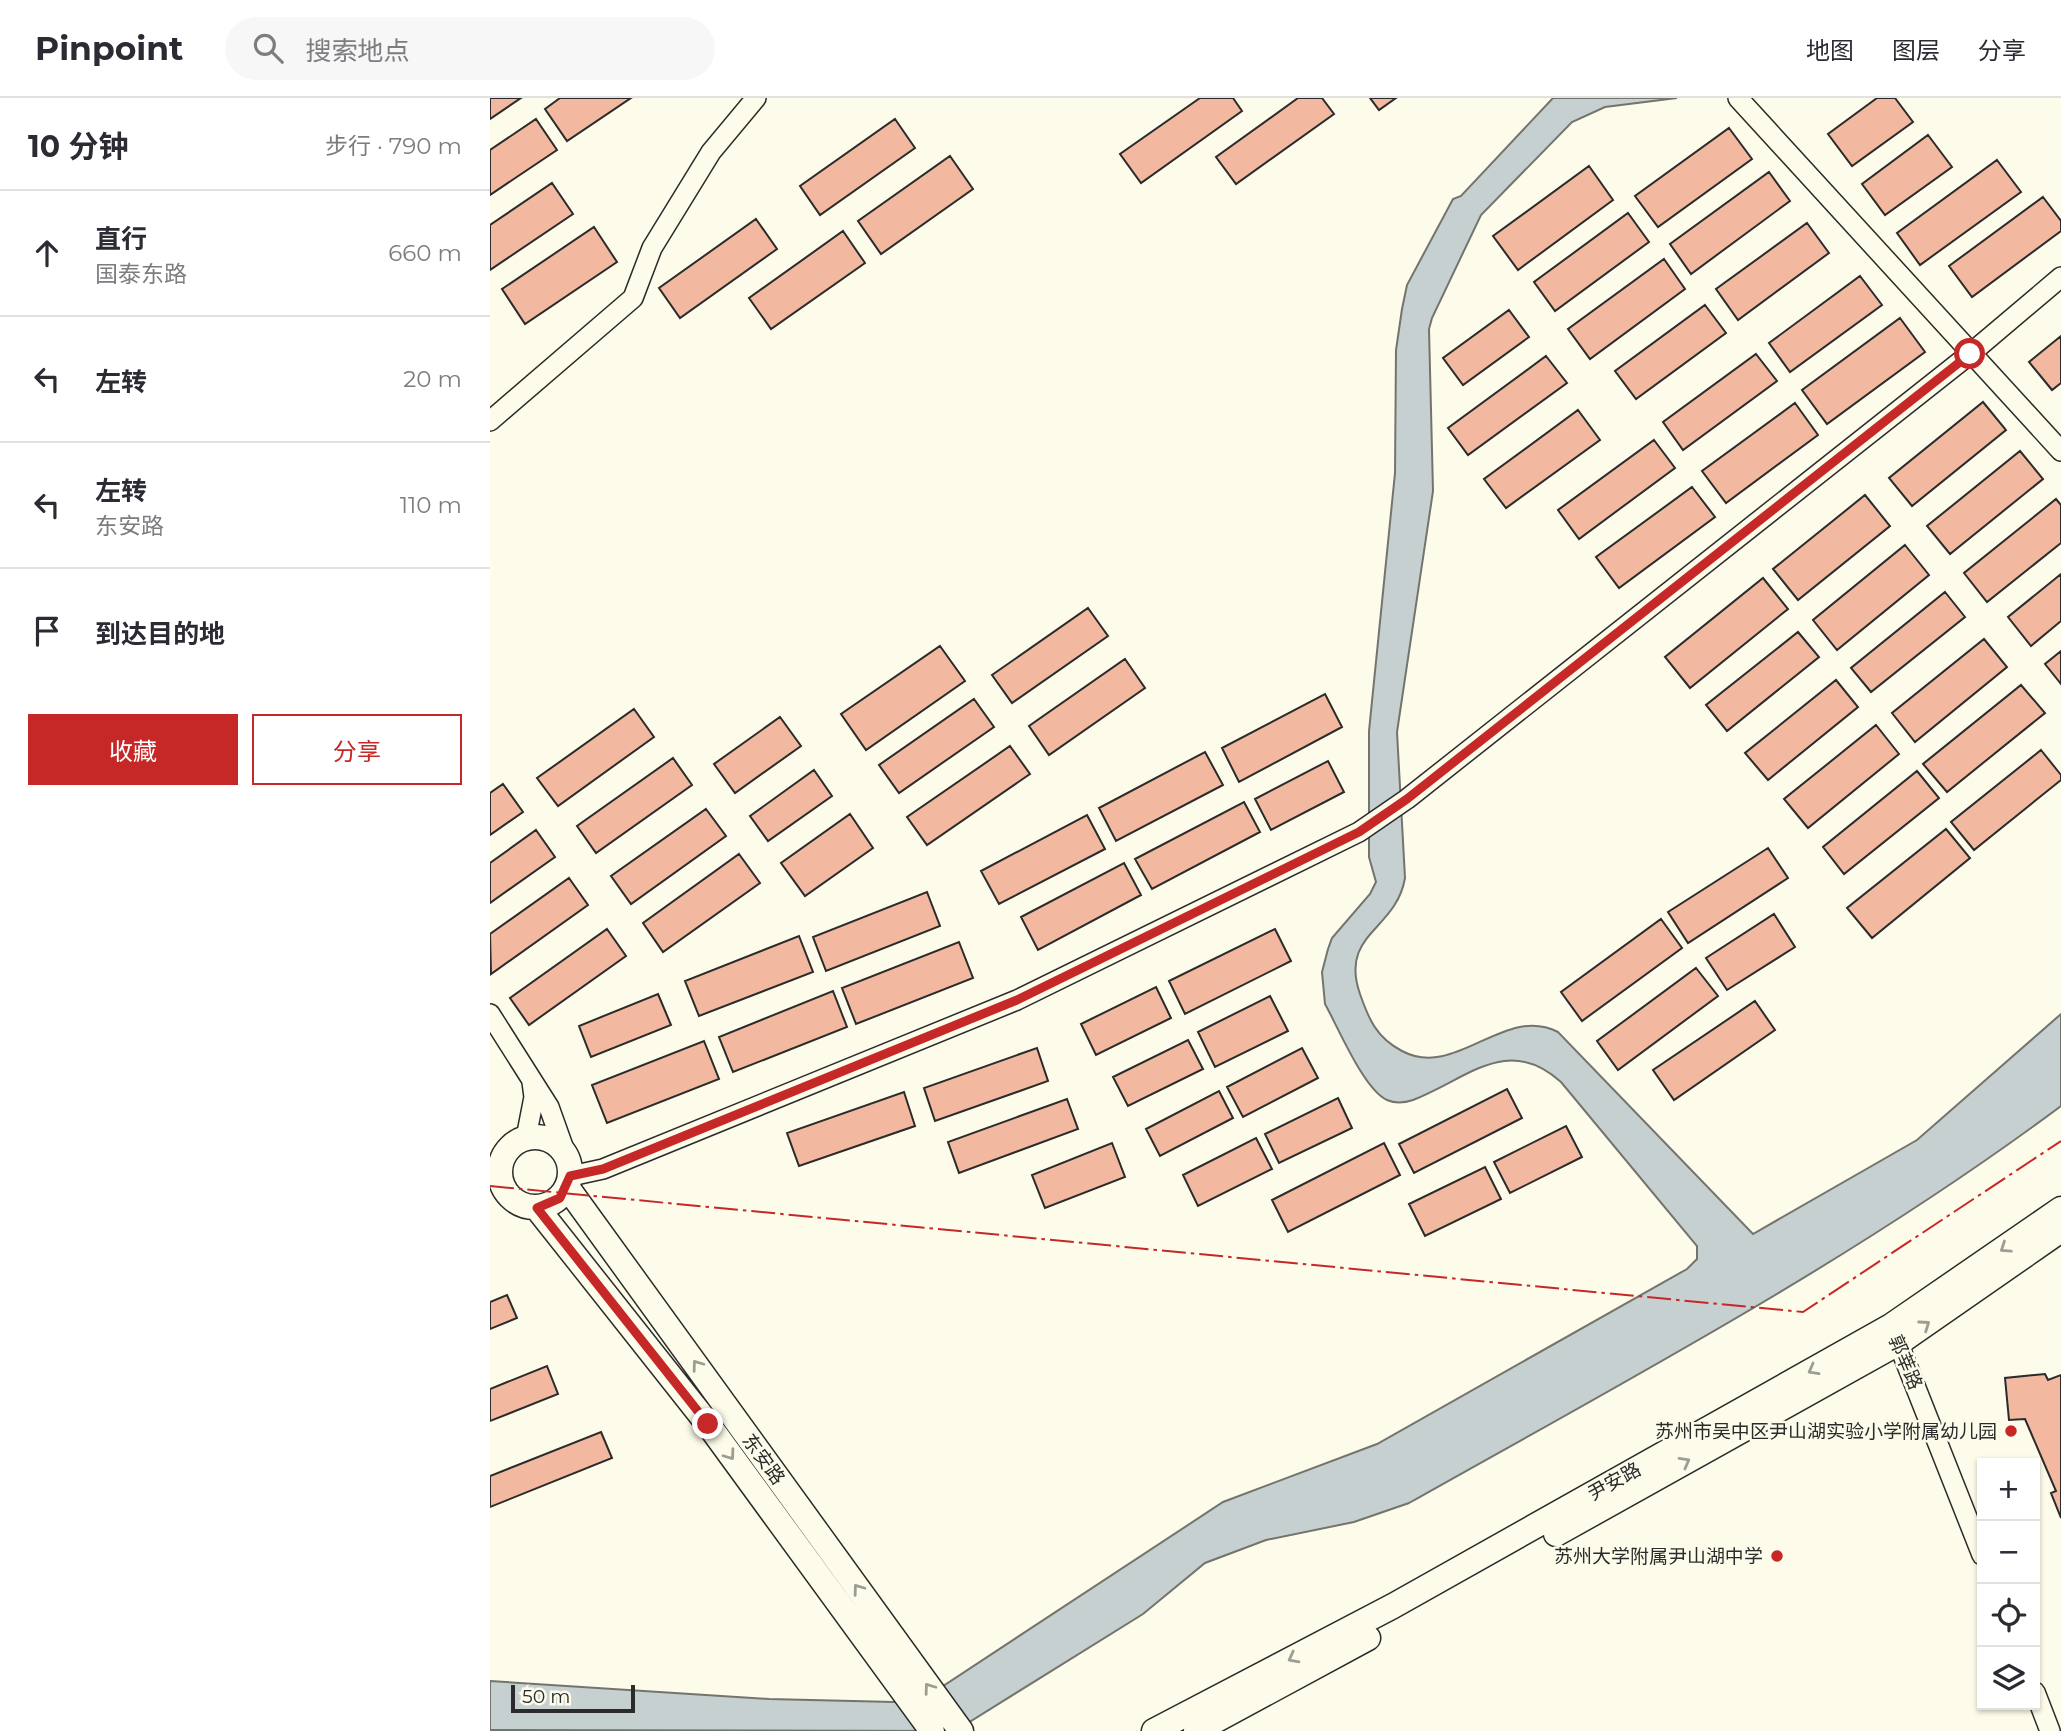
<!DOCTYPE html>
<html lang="zh">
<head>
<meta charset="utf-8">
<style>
  :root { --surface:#fff; --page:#f7f7f7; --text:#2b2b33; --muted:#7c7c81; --line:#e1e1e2; --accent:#c62828 }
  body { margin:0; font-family:Montserrat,"Noto Sans SC",sans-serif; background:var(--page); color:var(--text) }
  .controls { position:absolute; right:21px; bottom:21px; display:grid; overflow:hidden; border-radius:0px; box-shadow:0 2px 5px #0004 }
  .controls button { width:63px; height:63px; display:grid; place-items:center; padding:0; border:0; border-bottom:2px solid var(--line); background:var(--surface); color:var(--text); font:35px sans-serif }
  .scale { position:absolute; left:21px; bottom:18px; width:124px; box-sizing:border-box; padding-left:7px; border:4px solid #2b2b2b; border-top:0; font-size:19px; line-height:24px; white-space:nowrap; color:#2b2b2b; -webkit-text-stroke:5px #fdfbea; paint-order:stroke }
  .stop { position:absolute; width:21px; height:21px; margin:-16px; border:5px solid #c62828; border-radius:50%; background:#fff }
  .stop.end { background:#c62828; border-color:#fff; box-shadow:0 2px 7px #0008 }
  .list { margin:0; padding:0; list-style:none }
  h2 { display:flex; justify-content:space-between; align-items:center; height:91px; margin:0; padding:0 28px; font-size:30px }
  h2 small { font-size:23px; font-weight:400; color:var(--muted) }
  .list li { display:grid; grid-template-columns:46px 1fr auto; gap:21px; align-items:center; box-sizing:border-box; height:126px; padding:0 28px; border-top:2px solid var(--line) }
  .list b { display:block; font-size:26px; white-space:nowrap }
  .list p { margin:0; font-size:23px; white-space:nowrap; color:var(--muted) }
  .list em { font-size:23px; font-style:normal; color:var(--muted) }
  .actions { display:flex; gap:14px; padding:21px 28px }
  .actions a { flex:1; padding:16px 0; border:2px solid var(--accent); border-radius:0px; text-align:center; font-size:24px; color:var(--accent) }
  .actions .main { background:var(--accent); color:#fff }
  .icon { flex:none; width:38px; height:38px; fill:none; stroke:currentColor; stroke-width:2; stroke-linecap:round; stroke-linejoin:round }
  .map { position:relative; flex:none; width:1571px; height:1633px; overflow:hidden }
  header { display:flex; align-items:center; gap:42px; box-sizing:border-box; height:98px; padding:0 35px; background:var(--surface); border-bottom:2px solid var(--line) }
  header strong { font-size:33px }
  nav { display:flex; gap:38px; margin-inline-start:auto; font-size:24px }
  .search { width:490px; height:63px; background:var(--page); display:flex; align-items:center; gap:18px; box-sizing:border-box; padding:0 24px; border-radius:38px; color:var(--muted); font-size:26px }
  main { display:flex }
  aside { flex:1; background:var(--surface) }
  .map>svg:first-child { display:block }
  .water { fill:#c7d0d0; stroke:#74746e; stroke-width:2 }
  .building { fill:#f2b8a0; stroke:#2b2b2b; stroke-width:2 }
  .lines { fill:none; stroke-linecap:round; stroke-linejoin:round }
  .minor-casing { stroke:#2b2b2b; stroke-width:22 }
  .major-casing { stroke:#2b2b2b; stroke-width:27 }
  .minor { stroke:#fdfbea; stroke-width:19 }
  .major { stroke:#fdfbea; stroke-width:24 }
  .power { stroke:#c62828; stroke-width:2; stroke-dasharray:24 5 3.5 5; stroke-linecap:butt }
  .oneway { stroke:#9e9d94 }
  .route { stroke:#c62828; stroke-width:9 }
  .poi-dot { fill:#c62828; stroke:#fdfbea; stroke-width:2.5 }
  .labels { text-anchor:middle; stroke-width:5; stroke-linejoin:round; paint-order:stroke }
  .street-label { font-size:19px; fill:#2b2b2b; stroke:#fdfbea }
  .poi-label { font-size:19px; fill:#2b2b2b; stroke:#fdfbea; text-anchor:end }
</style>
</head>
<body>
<header>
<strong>Pinpoint</strong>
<div class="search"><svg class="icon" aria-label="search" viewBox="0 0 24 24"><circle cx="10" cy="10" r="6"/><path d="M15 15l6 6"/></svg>搜索地点</div>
<nav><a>地图</a><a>图层</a><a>分享</a></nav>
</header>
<main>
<aside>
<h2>10 分钟<small>步行 · 790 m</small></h2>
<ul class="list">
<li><svg class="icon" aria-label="ahead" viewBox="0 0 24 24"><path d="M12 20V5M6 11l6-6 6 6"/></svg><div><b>直行</b><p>国泰东路</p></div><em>660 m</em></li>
<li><svg class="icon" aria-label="left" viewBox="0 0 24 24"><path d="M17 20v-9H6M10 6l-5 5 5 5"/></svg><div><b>左转</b></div><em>20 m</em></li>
<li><svg class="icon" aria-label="left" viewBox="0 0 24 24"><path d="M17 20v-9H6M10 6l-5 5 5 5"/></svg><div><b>左转</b><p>东安路</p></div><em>110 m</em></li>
<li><svg class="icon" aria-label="arrive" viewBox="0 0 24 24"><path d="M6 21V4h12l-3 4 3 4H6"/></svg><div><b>到达目的地</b></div></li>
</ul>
<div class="actions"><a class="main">收藏</a><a>分享</a></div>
</aside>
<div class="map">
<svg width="1571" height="1633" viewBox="0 0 1571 1633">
  <rect width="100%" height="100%" fill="#fdfbea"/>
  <!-- water -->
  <path class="water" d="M1063,0H1187L1115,9L1082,24L991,117L942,220L939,231L943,393L907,634L915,780C906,833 849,835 870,896C879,922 887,940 912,953C966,982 1014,906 1068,934L1263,1136L1427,1042L1571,916V1008C1366,1161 1141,1280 919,1405L864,1424L776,1442L715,1465L653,1516L465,1633L0,1632V1583L279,1601L404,1604L417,1603L450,1590L733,1404L887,1346L1197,1171L1207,1161V1148L1071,984C1017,936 979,980 923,1002C914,1005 906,1006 897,1002C874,992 848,929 835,906L832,874L838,851L842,840L880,796L886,784L879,759V633L905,375L906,252L912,211L917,187L963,101L971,98Z"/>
  <!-- building -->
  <path class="building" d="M0,0H31L0,21Z
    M70,0H141L77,43L55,11Z
    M710,0H743L752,13L651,85L630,56Z
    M808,0H832L844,16L746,86L726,59Z
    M880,0H906L889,12Z
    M1387,0H1405L1423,24L1362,68L1338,36Z
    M46,21L67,52L0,97V52Z
    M405,21L425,50L330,117L310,88Z
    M1239,30L1262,61L1168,129L1145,98Z
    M1438,37L1462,69L1395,117L1372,86Z
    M460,58L483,91L391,156L368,123Z
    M1507,62L1531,94L1430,167L1407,135Z
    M1099,68L1123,102L1028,172L1003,138Z
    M1279,74L1300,103L1201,176L1180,146Z
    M62,85L83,116L0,172V127Z
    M1553,99L1571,123V133L1482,199L1459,168Z
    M1138,115L1159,144L1065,213L1044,184Z
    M266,121L287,151L190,220L169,190Z
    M1317,125L1339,155L1248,222L1226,191Z
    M104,129L127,164L35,226L12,191Z
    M353,133L375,165L281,231L259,200Z
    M1174,161L1195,191L1100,261L1078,231Z
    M1370,178L1392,207L1300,274L1279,245Z
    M1215,207L1236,235L1146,301L1125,273Z
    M1019,212L1039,239L973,287L953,260Z
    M1410,220L1435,254L1337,326L1312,292Z
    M1571,238V285L1562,292L1539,264Z
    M1266,256L1287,283L1193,352L1173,324Z
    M1056,258L1077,285L978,357L958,330Z
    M1493,304L1516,332L1422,408L1399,380Z
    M1305,305L1328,337L1236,405L1212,373Z
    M1088,312L1110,342L1016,410L994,381Z
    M1164,342L1185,370L1089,441L1068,412Z
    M1530,353L1553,381L1460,456L1437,428Z
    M1202,389L1225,419L1129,490L1106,459Z
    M1375,397L1400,428L1308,502L1283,471Z
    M1566,401L1571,407V445L1497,504L1474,475Z
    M1415,447L1439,477L1347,552L1323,522Z
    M1571,476V523L1541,548L1518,519Z
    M1273,480L1298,511L1200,590L1175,559Z
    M1455,494L1475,519L1381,594L1361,570Z
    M598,510L618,538L522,605L502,577Z
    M1308,534L1329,559L1237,633L1216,607Z
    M1494,541L1517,569L1425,644L1402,615Z
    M450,548L475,583L376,652L351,616Z
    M1571,553V586L1555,566Z
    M635,561L655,590L559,657L539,628Z
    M1346,582L1368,609L1278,682L1255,655Z
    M1531,587L1555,615L1457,694L1433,666Z
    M835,596L852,629L749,684L732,650Z
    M484,601L504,629L409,695L389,667Z
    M144,611L164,639L68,708L47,680Z
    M290,619L311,648L245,695L224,666Z
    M1386,627L1409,656L1318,730L1294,701Z
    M520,648L540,676L437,747L417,719Z
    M1551,652L1571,677V682L1484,752L1461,724Z
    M715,654L733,687L626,743L609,710Z
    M183,660L202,687L106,755L87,728Z
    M838,663L854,694L781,732L765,701Z
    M324,672L342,698L278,743L260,718Z
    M1427,673L1449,700L1354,776L1333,749Z
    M13,686L33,714L0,737V695Z
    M754,704L770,734L662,791L645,761Z
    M216,711L236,738L141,806L121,778Z
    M360,716L383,750L315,798L291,765Z
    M597,717L615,751L509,806L491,773Z
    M1456,731L1480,760L1382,840L1357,810Z
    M46,732L65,759L0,805V765Z
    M1278,750L1298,780L1198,845L1178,814Z
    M249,756L270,785L173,854L153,825Z
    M634,765L651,797L548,852L531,819Z
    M79,780L98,807L1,876L0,836Z
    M437,794L450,828L336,873L323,839Z
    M1284,816L1305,849L1237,892L1216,860Z
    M1171,821L1192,850L1092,923L1071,894Z
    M117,831L136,858L39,927L20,900Z
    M785,831L801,863L695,916L679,883Z
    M309,838L323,874L209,918L195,883Z
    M469,844L483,880L366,926L352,890Z
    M1206,870L1228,898L1128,972L1107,943Z
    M666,889L681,920L606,957L591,926Z
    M343,893L357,929L243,974L229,939Z
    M168,896L181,927L101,959L89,928Z
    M780,898L798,933L725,969L708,934Z
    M1265,903L1285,932L1184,1002L1163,972Z
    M698,942L713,971L638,1008L623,979Z
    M214,943L229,981L117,1025L102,987Z
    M547,950L558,983L445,1023L434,990Z
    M812,950L828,980L753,1019L737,989Z
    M1017,991L1032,1020L924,1075L909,1046Z
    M729,993L743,1020L670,1058L656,1031Z
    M414,994L425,1028L309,1068L297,1035Z
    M848,1000L862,1030L789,1065L775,1036Z
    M577,1001L588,1031L469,1075L458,1044Z
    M1076,1028L1092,1059L1020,1095L1004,1064Z
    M766,1040L782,1071L708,1108L693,1077Z
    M622,1045L635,1079L555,1110L542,1077Z
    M894,1045L910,1077L798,1134L782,1102Z
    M995,1069L1011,1101L935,1138L919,1106Z
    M17,1197L27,1220L0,1231V1204Z
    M57,1268L68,1296L0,1323V1291Z
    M1555,1276L1558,1282L1571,1277V1420L1561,1395L1566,1393L1535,1321L1519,1322L1515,1280Z
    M111,1334L122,1360L0,1409V1378Z"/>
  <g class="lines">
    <!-- minor casing -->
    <g class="minor-casing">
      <path id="minor" d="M1248,0L1571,353
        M0,323L143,200L162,150L221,54L266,0
        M0,916L59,1009L75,1054
        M36,1040L44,999L42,984
        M81,1078L113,1071L527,902L869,734L917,701L1480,256L1571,179
        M1403,1232L1492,1457
        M1545,1594L1560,1633"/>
    </g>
    <!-- major casing -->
    <g class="major-casing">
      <path id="major" d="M10 1074a35 35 0 1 1 70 0a35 35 0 1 1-70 0Z
        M77,1089L471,1633
        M47,1110L218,1326L442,1633
        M1066,1436L1410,1244L1571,1132
        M664,1633L903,1508L1401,1228L1571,1111
        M706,1633L878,1540"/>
    </g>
    <!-- minor -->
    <use href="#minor" class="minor"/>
    <!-- major -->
    <use href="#major" class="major"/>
    <!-- power -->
    <path class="power" d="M0,1088L1313,1214L1571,1043"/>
  </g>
  <!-- one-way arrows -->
  <defs><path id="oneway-chevron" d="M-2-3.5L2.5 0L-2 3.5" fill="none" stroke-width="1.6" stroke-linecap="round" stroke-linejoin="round" transform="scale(1.75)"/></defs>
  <g class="oneway">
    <use href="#oneway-chevron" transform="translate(1515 1150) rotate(146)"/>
    <use href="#oneway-chevron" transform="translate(1435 1227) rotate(-35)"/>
    <use href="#oneway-chevron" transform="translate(207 1267) rotate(-126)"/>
    <use href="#oneway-chevron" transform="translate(1323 1272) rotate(151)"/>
    <use href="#oneway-chevron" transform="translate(240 1357) rotate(54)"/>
    <use href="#oneway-chevron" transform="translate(1195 1364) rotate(-29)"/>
    <use href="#oneway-chevron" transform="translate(368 1491) rotate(-126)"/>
    <use href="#oneway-chevron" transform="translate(803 1560) rotate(152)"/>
    <use href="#oneway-chevron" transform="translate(439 1590) rotate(-126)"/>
  </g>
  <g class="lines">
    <!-- route -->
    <path class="route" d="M218,1326L47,1110L70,1100L80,1078L113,1071L527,902L869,734L917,701L1480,256"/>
  </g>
  <!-- markers -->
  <g class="poi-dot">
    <circle cx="1521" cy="1333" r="7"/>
    <circle cx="1287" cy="1458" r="7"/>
  </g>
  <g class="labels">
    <!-- street labels -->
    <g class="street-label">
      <text transform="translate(1416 1264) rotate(67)" y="7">郭莘路</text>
      <text transform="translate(274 1361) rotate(54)" y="7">东安路</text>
      <text transform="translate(1124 1383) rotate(-29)" y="7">尹安路</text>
    </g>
    <!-- poi labels -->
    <g class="poi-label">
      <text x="1507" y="1340">苏州市吴中区尹山湖实验小学附属幼儿园</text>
      <text x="1273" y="1465">苏州大学附属尹山湖中学</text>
    </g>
  </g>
</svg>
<div class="controls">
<button>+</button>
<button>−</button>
<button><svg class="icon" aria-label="locate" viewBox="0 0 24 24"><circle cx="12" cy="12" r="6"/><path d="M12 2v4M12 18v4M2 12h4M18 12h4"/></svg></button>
<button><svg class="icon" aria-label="layers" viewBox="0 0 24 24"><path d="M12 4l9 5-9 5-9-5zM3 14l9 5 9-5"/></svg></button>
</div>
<div class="scale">50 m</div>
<div class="stop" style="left:1480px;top:256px"></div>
<div class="stop end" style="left:218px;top:1326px"></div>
</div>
</main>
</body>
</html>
